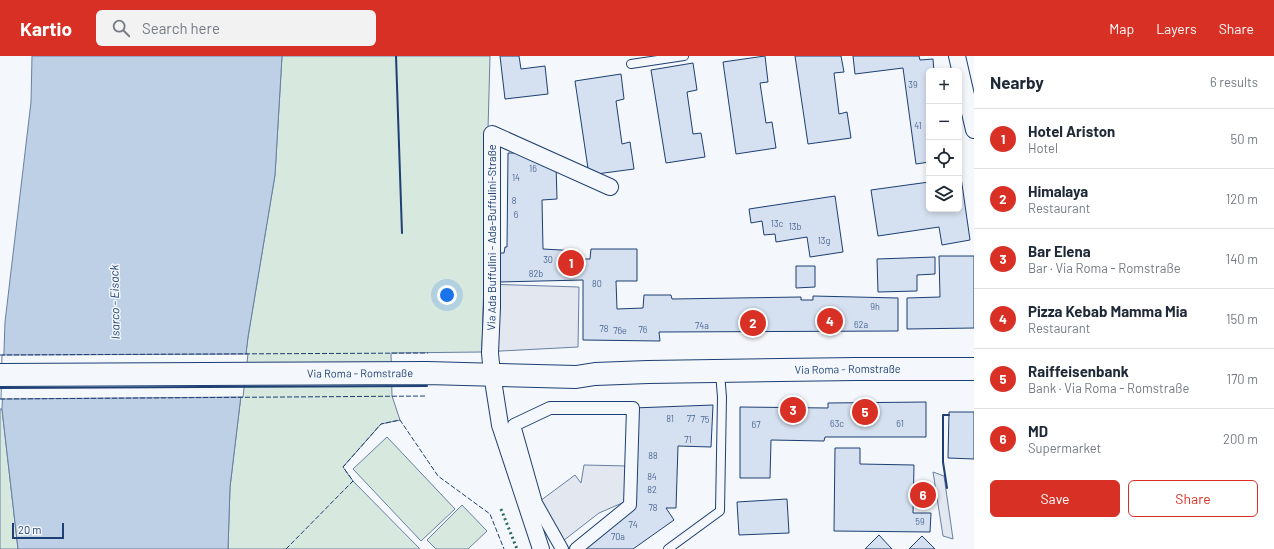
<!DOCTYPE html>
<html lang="en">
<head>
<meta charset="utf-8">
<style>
  :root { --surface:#fff; --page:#f2f2f3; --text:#1f2937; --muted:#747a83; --line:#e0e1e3; --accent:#d93025 }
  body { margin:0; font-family:Barlow,sans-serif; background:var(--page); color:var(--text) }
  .controls { position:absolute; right:12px; top:12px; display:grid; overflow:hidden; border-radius:6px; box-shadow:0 2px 6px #0003 }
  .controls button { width:36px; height:36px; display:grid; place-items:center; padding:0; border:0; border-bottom:1px solid var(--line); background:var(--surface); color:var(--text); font:20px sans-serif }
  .scale { position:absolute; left:12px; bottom:10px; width:52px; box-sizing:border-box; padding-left:4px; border:2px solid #1d3f73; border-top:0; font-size:11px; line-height:14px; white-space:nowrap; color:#1d3f73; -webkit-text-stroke:3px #f4f7fb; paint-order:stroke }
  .you { position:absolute; left:447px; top:239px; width:14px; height:14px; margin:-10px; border:3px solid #fff; border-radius:50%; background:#1a73e8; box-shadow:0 0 0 6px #1a73e833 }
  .badge { display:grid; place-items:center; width:26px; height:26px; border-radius:50%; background:var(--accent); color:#fff; font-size:13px; font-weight:700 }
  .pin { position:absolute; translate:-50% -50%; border:2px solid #fff; box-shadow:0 1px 4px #0006 }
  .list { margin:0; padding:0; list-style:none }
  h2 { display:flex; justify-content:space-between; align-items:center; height:52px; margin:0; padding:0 16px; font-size:17px }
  h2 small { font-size:13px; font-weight:400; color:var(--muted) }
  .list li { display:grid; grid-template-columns:26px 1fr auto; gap:12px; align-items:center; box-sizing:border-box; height:60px; padding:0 16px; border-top:1px solid var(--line) }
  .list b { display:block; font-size:15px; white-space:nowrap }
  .list p { margin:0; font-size:13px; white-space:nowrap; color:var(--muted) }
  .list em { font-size:13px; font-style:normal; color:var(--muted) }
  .actions { display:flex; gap:8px; padding:12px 16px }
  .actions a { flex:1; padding:9px 0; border:1px solid var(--accent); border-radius:6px; text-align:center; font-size:14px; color:var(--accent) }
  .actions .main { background:var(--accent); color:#fff }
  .icon { flex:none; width:22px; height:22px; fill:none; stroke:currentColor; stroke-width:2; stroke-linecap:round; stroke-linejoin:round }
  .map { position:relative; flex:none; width:974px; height:493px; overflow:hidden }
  header { display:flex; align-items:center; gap:24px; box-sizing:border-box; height:56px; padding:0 20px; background:var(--accent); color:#fff }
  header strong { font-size:19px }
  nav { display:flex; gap:22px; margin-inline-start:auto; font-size:14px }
  .search { width:280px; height:36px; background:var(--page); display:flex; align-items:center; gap:10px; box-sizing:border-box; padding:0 14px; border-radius:6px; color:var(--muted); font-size:15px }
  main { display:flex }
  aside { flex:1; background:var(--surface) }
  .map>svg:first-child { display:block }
  .green { fill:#d7e8df; stroke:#687fa3 }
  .parking { fill:#e3e8f0; stroke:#687fa3 }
  .water { fill:#bed0e5; stroke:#687fa3 }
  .pier { fill:#f4f7fb; stroke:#687fa3 }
  .building { fill:#d5e0f0; stroke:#1d3f73 }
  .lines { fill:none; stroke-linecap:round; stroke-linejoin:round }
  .service-casing { stroke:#1d3f73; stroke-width:10 }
  .pedestrian-casing { stroke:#1d3f73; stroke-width:14 }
  .minor-casing { stroke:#1d3f73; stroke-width:18 }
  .primary-casing { stroke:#1d3f73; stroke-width:24 }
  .service { stroke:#f4f7fb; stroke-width:8 }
  .pedestrian { stroke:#f4f7fb; stroke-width:12 }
  .minor { stroke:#f4f7fb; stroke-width:16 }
  .primary { stroke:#f4f7fb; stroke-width:22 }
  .hedge { stroke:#2c6c60; stroke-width:3; stroke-dasharray:2 3; stroke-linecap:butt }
  .fence { stroke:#1d3f73; stroke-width:1; stroke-dasharray:5 2; stroke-linecap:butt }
  .wall { stroke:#1d3f73; stroke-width:2 }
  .labels { text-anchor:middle; stroke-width:3; stroke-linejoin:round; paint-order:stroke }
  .number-label { font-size:9px; fill:#4b6792 }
  .street-label { font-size:11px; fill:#1d3f73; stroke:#f4f7fb }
  .water-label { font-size:12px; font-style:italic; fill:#1d3f73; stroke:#f4f7fb }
</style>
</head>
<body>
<header>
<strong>Kartio</strong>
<div class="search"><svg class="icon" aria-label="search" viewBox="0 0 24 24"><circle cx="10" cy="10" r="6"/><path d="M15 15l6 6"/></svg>Search here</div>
<nav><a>Map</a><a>Layers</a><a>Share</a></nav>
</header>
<main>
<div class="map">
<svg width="974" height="493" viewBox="0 0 974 493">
  <rect width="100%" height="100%" fill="#f4f7fb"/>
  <!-- green -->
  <path class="green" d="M282,0H490L482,296L391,297L392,340L400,364L381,368L343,411L353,425L420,493H228L230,431L248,281L275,119Z
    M0,353H2L18,493H0Z
    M387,381L455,453L421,485L353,413Z
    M462,449L487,475L468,493H436L427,484Z"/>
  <!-- parking -->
  <path class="parking" d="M484,228L579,231L578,291L482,296Z
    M584,409L629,410V444L599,457L559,488L536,448L575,419L581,427Z
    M933,416L944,420L953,483L943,480Z"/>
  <!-- water -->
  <path class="water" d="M32,0H282L275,119L248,281L230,431L228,493H18L2,353L5,266L31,46Z"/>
  <!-- pier -->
  <path class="pier" d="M248,298L243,341L1,343L2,299Z"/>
  <!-- building -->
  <path class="building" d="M500,0H519L521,13L545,10L548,38L505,43Z
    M765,0L768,26L760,27L766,67L772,66L776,92L736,98L723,6Z
    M795,0H841L844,16L834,17L839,58L847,56L851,82L808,88Z
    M853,0H919L920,4L933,3L934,15H929V106L916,108L903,12L855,18Z
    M693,7L697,34L687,36L693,78L701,77L705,101L666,107L651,14Z
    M621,18L624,43L616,45L622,88L630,86L634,113L589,119L575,25Z
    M508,97H526L556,108L557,143L542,144L543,193L579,195V203H590L591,193H637V225H616L617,253L643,252L644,239H671L672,243L801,241V244H813V240L898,242V275L659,276L660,285L583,284V224L499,226V197H504L505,191H507Z
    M959,121H961L970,184L942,189L939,171L878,180L871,134L929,126V153H959Z
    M835,140L843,196L810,201L807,181L776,186L775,178L764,179L762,165L751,167L749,153Z
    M939,200H974V272L907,273V242L940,241Z
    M935,201V218L917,219V235L878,236L877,203Z
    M796,210H815V231L796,232Z
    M926,346V381H825L824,385L771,384L770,422H740V351L828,352V347Z
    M713,349L711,391L678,390L676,452H666L674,464L633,493H576L630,449L633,352Z
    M949,356H974V403L948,402Z
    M835,392H860V408L914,409L913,457H931L930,476L834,475Z
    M787,443L789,477L739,479L737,446Z
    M879,479L892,493H865Z
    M922,480L935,493H909Z"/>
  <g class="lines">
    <!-- service casing -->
    <g class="service-casing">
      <path id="service" d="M631,8L684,0
        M668,493L720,455L722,341L720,317"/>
    </g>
    <!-- pedestrian casing -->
    <g class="pedestrian-casing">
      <path id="pedestrian" d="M562,493L536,447L514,369L550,352H633L630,449L576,493"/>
    </g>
    <!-- minor casing -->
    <g class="minor-casing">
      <g id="minor">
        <path d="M957,0L974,74"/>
        <path id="s1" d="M541,493L500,369L492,318L490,297L492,251V78L610,131"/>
      </g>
    </g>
    <!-- primary casing -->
    <g class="primary-casing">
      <g id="primary">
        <path id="s2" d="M0,319L427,317L576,321L595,318L648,316L856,313H974"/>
      </g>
    </g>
    <!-- service -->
    <use href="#service" class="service"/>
    <!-- pedestrian -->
    <use href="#pedestrian" class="pedestrian"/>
    <!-- minor -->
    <use href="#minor" class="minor"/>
    <!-- primary -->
    <use href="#primary" class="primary"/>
    <!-- hedge -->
    <path class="hedge" d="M501,453L517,493"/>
    <!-- fence -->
    <path class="fence" d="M0,299L428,297
      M0,343L427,340
      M286,493L353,425L343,411L381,368L400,364L438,420L490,458L504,493"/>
    <!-- wall -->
    <path class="wall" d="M396,0L402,177
      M0,332L427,330
      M947,432L943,406V359H949"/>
  </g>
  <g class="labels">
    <!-- number labels -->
    <g class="number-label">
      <text x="913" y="32">39</text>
      <text x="918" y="73">41</text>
      <text x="533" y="116">16</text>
      <text x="516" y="125">14</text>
      <text x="514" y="148">8</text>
      <text x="516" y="162">6</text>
      <text x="777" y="171">13c</text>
      <text x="795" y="174">13b</text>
      <text x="824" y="188">13g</text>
      <text x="548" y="207">30</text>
      <text x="536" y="221">82b</text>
      <text x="597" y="231">80</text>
      <text x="875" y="254">9h</text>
      <text x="861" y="272">62a</text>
      <text x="702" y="273">74a</text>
      <text x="604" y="276">78</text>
      <text x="643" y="277">76</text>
      <text x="620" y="278">76e</text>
      <text x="670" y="366">81</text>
      <text x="691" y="366">77</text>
      <text x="705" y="367">75</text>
      <text x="837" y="371">63c</text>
      <text x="900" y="371">61</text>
      <text x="756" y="372">67</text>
      <text x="688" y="387">71</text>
      <text x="653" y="403">88</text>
      <text x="652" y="424">84</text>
      <text x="652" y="437">82</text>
      <text x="653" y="455">78</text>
      <text x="920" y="469">59</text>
      <text x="633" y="472">74</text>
      <text x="618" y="484">70a</text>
    </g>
    <!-- street labels -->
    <g class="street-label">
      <text dy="4" stroke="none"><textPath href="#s1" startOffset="319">Via Ada Buffulini - Ada-Buffulini-Straße</textPath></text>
      <text dy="4" stroke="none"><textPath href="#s2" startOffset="848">Via Roma - Romstraße</textPath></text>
      <text dy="4" stroke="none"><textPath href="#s2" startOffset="360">Via Roma - Romstraße</textPath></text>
    </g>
    <!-- water labels -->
    <g class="water-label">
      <text transform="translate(115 246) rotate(-91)" y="4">Isarco - Eisack</text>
    </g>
  </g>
</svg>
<div class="controls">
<button>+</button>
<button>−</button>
<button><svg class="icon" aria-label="locate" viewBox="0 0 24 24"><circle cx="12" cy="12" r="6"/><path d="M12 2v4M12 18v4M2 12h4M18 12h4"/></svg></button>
<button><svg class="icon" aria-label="layers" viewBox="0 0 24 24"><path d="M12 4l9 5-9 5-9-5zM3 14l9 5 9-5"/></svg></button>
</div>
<div class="scale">20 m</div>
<div class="you"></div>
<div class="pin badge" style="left:571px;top:207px">1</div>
<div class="pin badge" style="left:753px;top:267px">2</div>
<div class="pin badge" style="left:793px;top:354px">3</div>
<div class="pin badge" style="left:830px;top:265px">4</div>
<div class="pin badge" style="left:865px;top:356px">5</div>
<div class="pin badge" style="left:923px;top:439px">6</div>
</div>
<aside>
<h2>Nearby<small>6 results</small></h2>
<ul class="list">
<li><span class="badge">1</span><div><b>Hotel Ariston</b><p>Hotel</p></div><em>50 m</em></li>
<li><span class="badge">2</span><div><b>Himalaya</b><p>Restaurant</p></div><em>120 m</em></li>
<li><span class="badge">3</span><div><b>Bar Elena</b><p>Bar · Via Roma - Romstraße</p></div><em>140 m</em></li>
<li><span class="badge">4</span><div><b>Pizza Kebab Mamma Mia</b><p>Restaurant</p></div><em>150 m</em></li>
<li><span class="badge">5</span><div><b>Raiffeisenbank</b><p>Bank · Via Roma - Romstraße</p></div><em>170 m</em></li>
<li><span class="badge">6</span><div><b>MD</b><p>Supermarket</p></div><em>200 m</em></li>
</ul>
<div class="actions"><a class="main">Save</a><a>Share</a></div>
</aside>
</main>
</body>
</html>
